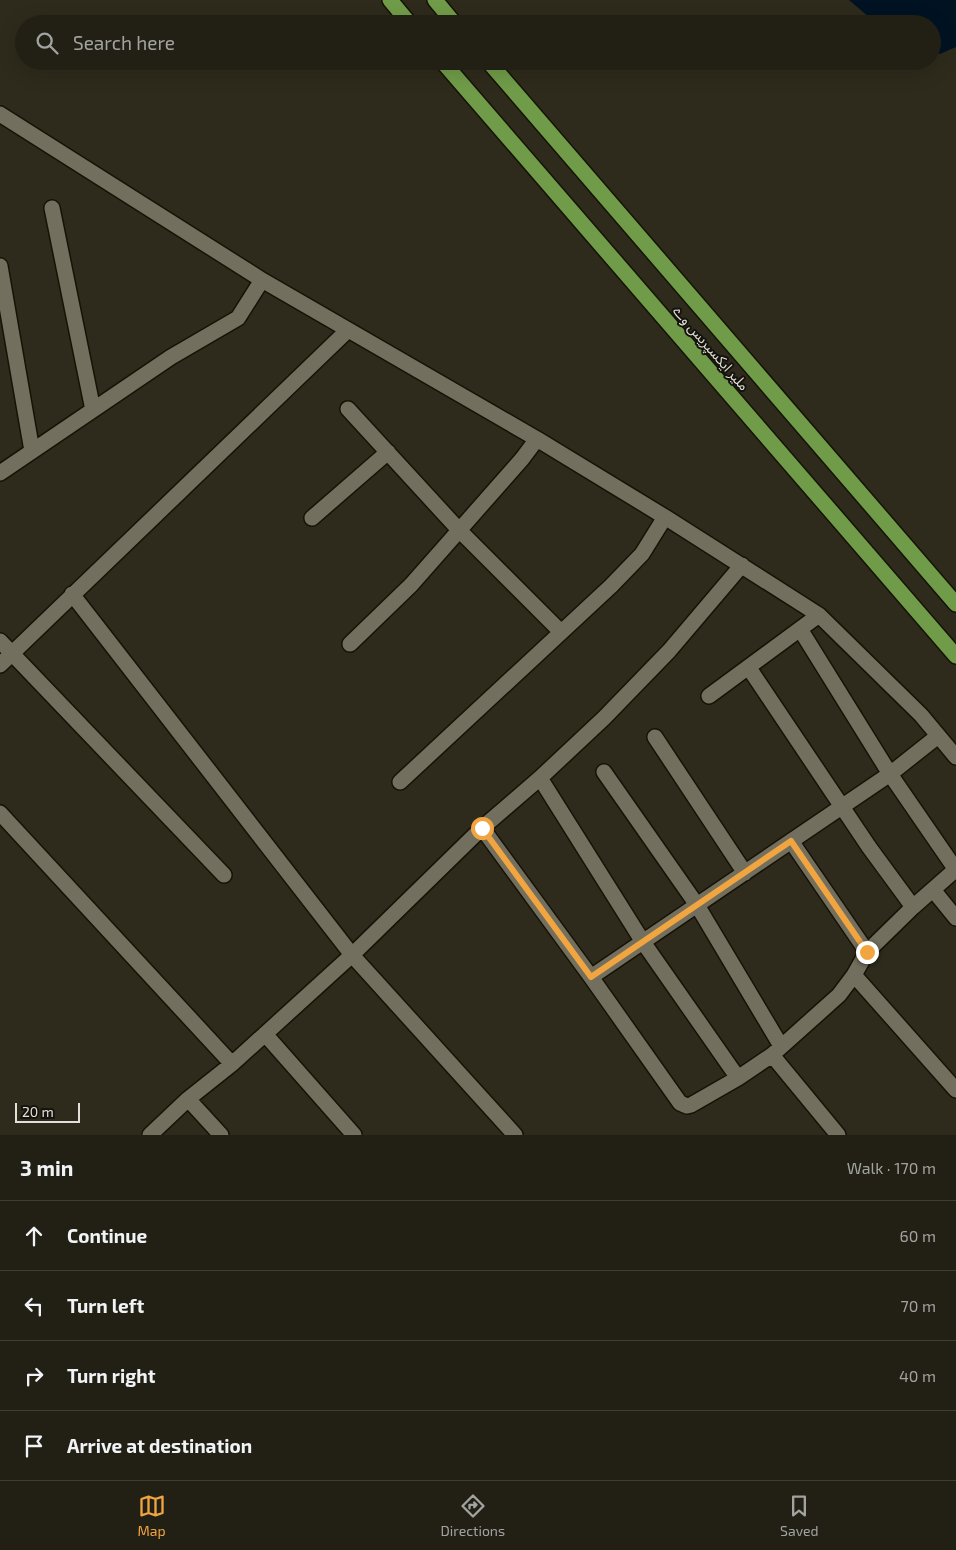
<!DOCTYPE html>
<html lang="en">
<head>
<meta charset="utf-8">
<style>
  :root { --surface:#222015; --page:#2a281e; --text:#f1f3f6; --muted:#a2a3a0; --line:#3f3e34; --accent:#f1a540 }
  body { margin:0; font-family:"Exo 2","Noto Sans Arabic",sans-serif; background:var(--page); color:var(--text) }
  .scale { position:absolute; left:15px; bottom:12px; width:65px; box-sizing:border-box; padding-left:5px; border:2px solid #e3e1d7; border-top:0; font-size:14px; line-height:18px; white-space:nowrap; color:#e3e1d7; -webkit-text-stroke:4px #15130d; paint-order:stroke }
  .stop { position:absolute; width:15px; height:15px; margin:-11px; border:4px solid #f1a540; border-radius:50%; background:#fff }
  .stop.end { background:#f1a540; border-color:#fff; box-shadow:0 1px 5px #0008 }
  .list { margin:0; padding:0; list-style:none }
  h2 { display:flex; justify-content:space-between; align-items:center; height:65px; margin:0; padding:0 20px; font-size:21px }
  h2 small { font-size:16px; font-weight:400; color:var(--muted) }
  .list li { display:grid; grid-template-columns:32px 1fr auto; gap:15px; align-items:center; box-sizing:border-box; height:70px; padding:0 20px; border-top:1px solid var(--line) }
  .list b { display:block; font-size:19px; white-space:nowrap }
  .list em { font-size:16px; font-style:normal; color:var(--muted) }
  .icon { flex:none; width:28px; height:28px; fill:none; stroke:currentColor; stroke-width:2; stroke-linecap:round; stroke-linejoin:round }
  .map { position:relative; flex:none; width:956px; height:1135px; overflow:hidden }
  .search { position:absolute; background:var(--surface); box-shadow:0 5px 20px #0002; left:15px; right:15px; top:15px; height:55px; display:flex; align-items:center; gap:12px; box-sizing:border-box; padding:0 18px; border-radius:28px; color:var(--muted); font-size:19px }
  .sheet { height:345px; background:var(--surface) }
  nav { display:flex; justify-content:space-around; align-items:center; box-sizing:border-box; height:70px; border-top:1px solid var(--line); background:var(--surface); font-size:14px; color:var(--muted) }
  nav a { display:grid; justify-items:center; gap:2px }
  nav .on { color:var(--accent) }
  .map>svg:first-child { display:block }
  .water { fill:#011223 }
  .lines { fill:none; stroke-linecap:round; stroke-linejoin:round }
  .minor-casing { stroke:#161306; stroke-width:18 }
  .highway-casing { stroke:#161306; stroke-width:18 }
  .minor { stroke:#736f5e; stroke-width:15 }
  .highway { stroke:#709c49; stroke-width:15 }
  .route { stroke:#f1a540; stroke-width:6 }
  .labels { text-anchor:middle; stroke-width:4; stroke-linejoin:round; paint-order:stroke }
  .street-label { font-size:14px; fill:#e3e1d7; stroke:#15130d }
</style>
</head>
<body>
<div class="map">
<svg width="956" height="1135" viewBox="0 0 956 1135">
  <rect width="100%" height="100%" fill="#2e2b1c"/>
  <!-- water -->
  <path class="water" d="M849,0H956V47L940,54L932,52V24H877Z"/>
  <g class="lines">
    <!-- minor casing -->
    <g class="minor-casing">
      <path id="minor" d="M0,114L262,280L537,439L665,517L819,615L921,715L956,757
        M52,208L93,410
        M0,266L32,451
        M348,409L459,530L561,632
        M0,473L171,357L238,318L262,280
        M312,518L388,452
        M72,594L352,955L515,1135
        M0,641L224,875
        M350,644L411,585L522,459L537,439
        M0,665L348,330
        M749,668L869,847L913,907
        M709,696L819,615
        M655,737L745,873
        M604,772L697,905L781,1046
        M540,778L643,942L738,1078
        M400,782L611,586L642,554L665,517
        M0,813L232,1064
        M482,828L591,977L680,1103L687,1106L691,1105L738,1078L772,1055L839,995L854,975L867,952L913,907L954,871V867L890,774L800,629
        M791,841L867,952
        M934,891L956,918
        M854,975L956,1090
        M591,977L890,774L938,736
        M265,1034L354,1135
        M772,1055L838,1135
        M188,1099L221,1135
        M150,1135L188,1099L232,1064L352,955L482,828L540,778L604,718L669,651L742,565"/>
    </g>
    <!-- highway casing -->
    <g class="highway-casing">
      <path id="highway" d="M390,0L410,24
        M435,0L455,24
        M442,61L956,656
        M488,61L956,604"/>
    </g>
    <!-- minor -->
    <use href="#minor" class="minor"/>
    <!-- highway -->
    <use href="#highway" class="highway"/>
  </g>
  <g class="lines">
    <!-- route -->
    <path class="route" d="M482,828L591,977L791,841L867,952"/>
  </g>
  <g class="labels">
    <!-- street labels -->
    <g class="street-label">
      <text transform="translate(711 348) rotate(49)" y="5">ملیر ایکسپریس وے</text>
    </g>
  </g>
</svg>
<div class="scale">20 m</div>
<div class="stop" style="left:482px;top:828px"></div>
<div class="stop end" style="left:867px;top:952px"></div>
<div class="search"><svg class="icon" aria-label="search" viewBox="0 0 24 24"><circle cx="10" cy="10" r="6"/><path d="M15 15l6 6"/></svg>Search here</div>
</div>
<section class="sheet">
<h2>3 min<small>Walk · 170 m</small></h2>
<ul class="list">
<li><svg class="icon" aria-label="ahead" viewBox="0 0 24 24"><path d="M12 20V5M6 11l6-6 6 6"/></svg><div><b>Continue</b></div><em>60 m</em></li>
<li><svg class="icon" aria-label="left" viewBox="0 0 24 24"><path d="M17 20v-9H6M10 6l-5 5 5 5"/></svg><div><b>Turn left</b></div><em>70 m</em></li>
<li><svg class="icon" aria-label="right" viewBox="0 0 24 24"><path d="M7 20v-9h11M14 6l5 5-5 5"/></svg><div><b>Turn right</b></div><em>40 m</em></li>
<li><svg class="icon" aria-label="arrive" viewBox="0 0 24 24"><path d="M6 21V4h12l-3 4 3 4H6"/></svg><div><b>Arrive at destination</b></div></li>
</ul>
</section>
<nav>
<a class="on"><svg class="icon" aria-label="map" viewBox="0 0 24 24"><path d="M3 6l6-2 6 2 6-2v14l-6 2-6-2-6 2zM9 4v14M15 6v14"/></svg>Map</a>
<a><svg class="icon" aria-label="directions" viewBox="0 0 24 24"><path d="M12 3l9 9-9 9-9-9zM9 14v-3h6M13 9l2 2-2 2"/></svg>Directions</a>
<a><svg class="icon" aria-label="saved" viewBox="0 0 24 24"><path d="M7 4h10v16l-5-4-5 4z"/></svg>Saved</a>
</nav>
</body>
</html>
